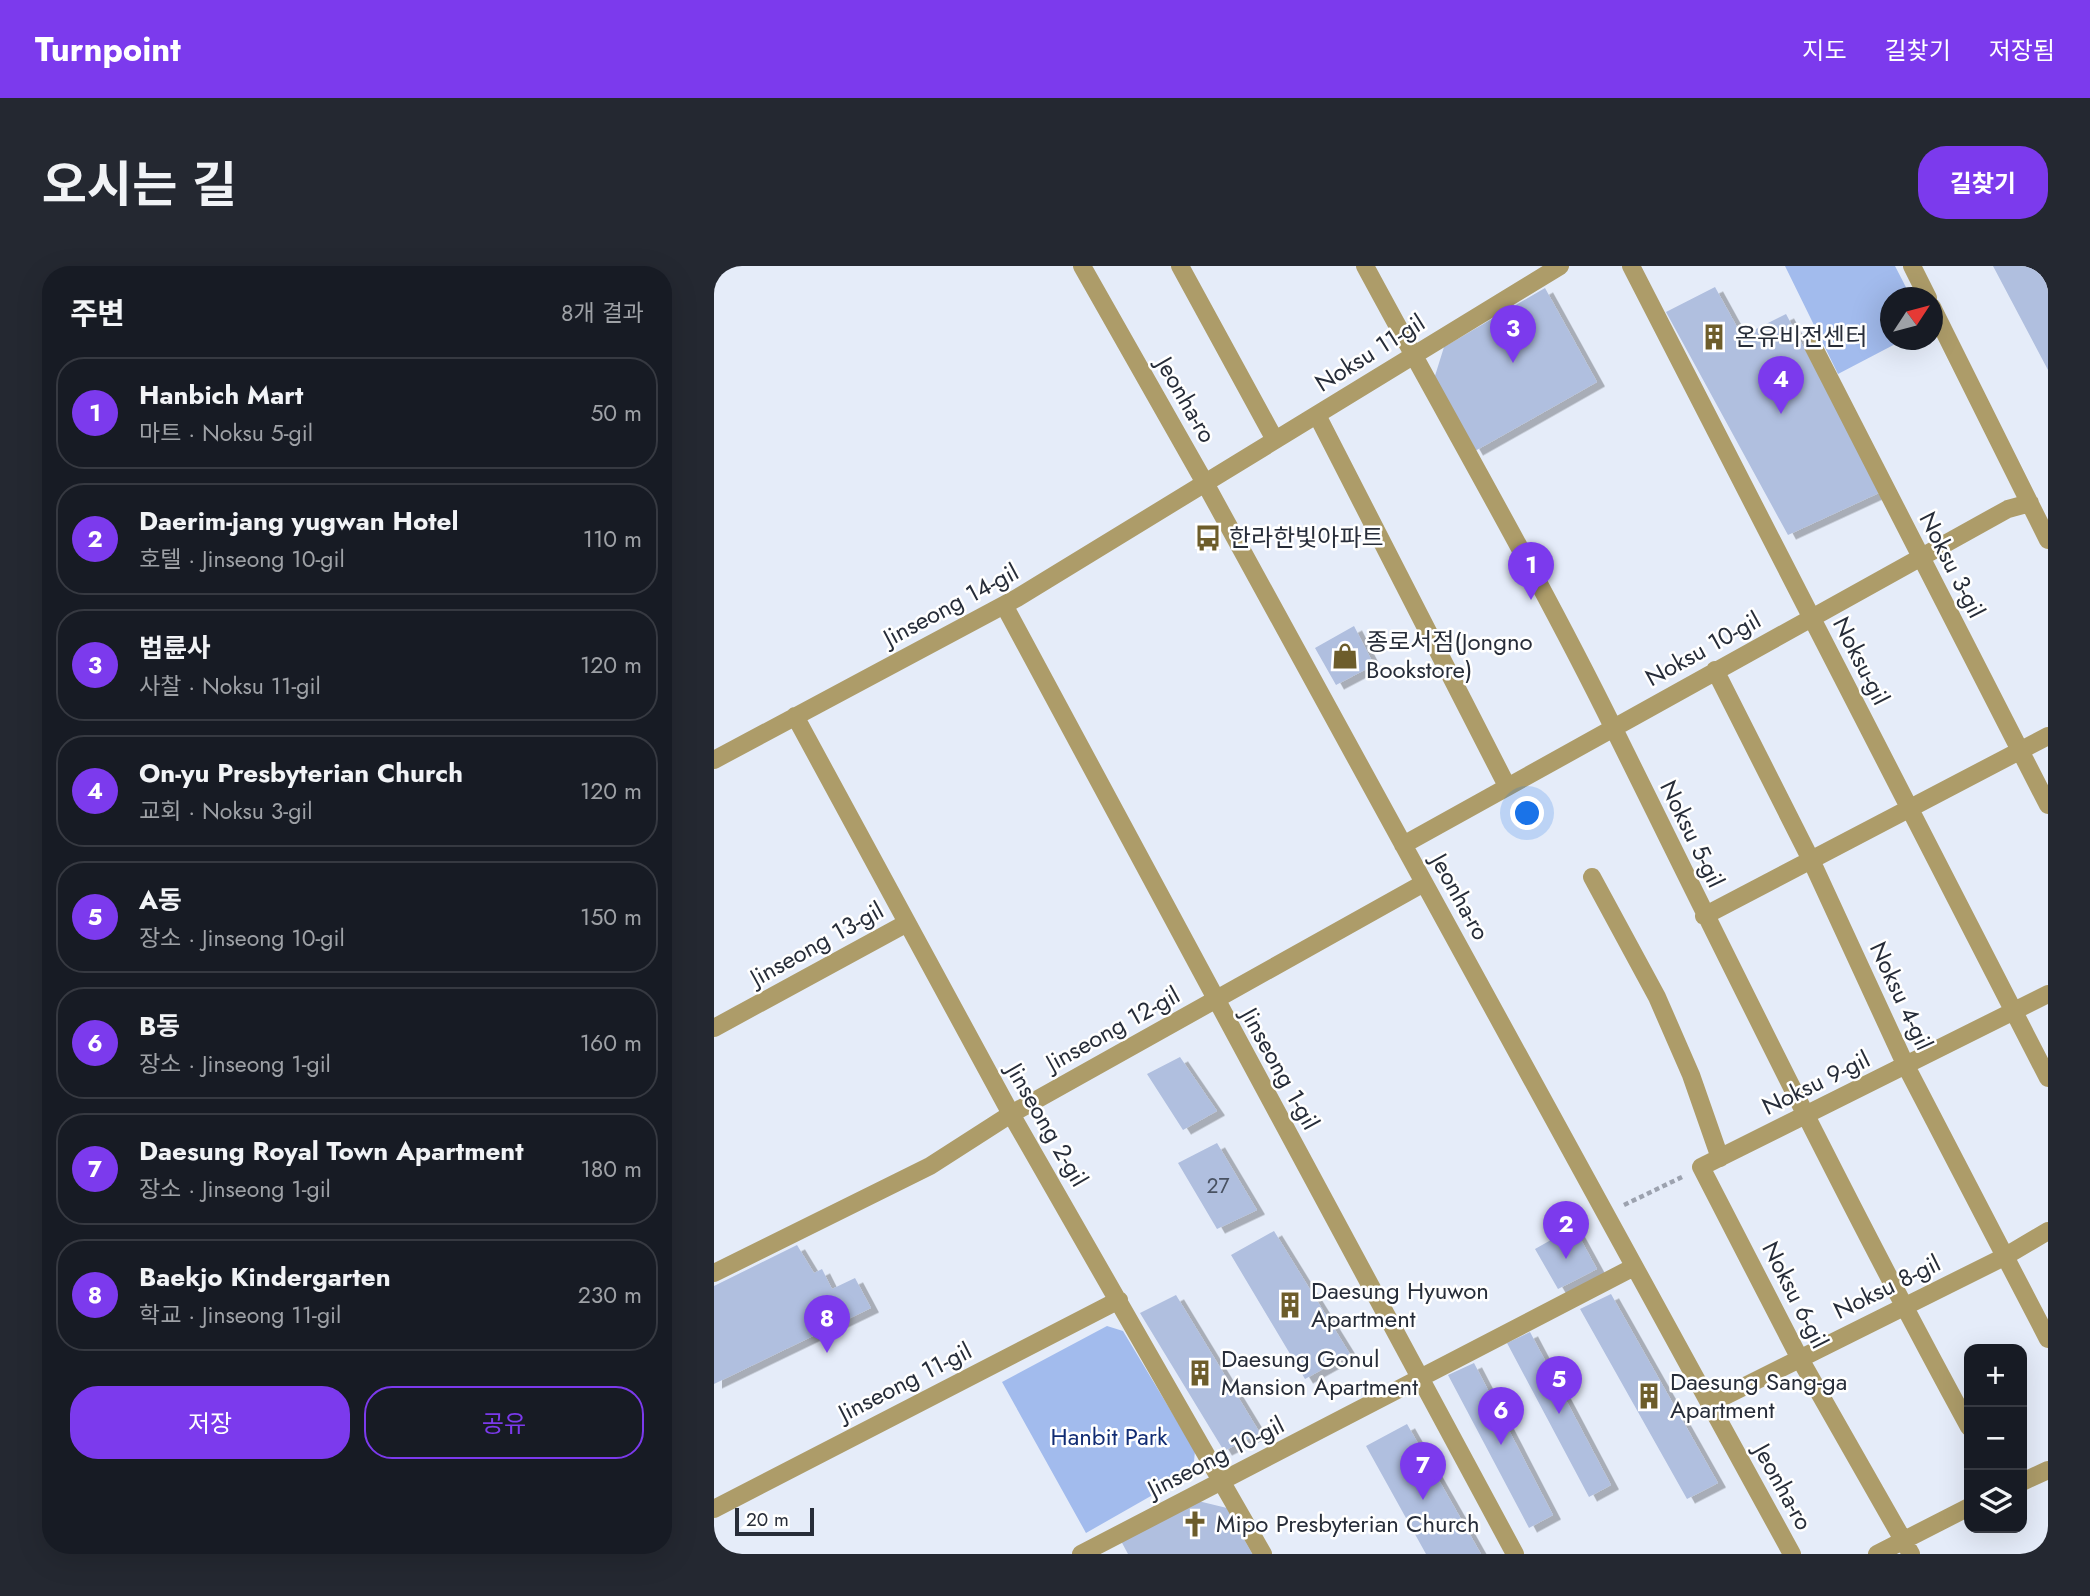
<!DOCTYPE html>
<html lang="ko">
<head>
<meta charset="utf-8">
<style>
  :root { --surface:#171b24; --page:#242831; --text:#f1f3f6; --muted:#9ea1a6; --line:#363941; --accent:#7c3aed }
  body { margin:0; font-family:Jost,"Noto Sans KR",sans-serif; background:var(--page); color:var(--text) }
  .controls { position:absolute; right:21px; bottom:21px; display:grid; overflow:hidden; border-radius:14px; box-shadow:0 7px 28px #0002 }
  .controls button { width:63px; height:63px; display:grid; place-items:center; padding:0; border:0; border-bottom:2px solid var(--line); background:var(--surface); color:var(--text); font:35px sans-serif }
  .compass { position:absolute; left:1166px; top:21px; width:63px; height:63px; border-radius:50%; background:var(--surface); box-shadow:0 7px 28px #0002; rotate:54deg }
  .scale { position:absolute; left:21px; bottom:18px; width:79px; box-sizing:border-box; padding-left:7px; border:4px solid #272d39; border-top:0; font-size:19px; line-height:24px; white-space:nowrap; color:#272d39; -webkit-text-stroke:5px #fff; paint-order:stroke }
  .you { position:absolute; left:814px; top:548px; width:24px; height:24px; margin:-18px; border:5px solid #fff; border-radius:50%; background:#1a73e8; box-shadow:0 0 0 10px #1a73e833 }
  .badge { display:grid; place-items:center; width:46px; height:46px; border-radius:50%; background:var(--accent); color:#fff; font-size:23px; font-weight:700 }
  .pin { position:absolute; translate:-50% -58px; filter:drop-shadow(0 2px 4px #0008) }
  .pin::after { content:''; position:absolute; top:37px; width:24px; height:21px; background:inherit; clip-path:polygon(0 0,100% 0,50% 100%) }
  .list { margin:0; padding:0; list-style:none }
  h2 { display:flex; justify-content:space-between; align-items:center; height:91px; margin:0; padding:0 28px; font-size:30px }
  h2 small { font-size:23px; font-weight:400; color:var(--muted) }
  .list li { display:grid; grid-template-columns:46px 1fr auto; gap:21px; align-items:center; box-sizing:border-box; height:112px; margin:0 14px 14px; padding:0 14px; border:2px solid var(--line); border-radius:28px }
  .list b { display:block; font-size:26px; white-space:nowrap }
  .list p { margin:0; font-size:23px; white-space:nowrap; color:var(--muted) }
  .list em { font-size:23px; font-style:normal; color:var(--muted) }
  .actions { display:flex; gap:14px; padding:21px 28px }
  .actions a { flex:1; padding:16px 0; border:2px solid var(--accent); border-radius:28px; text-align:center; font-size:24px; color:var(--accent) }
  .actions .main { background:var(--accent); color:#fff }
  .icon { flex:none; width:38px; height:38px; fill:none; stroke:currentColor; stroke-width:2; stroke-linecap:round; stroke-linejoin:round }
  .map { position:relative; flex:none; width:1334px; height:1288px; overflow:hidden; border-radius:28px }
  header { display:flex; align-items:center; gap:42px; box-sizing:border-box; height:98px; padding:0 35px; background:var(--accent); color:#fff }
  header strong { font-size:33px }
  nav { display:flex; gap:38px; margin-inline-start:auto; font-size:24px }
  .intro { display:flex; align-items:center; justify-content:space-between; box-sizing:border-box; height:168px; padding:0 42px }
  h1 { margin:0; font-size:49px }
  .button { padding:18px 32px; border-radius:28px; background:var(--accent); color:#fff; font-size:24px; font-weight:700 }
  main { display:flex; gap:42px; padding:0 42px }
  aside { flex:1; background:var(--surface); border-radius:28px; box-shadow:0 7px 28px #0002 }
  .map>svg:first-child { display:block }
  .green { fill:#a2bbed }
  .building { fill:#b0bfdf; filter:url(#shadow) }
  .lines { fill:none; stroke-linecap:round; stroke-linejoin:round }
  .path { stroke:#9ca2af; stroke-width:4.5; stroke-dasharray:5 3.5; stroke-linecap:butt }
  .minor { stroke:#ad9c69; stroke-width:18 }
  .labels { text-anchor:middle; stroke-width:5; stroke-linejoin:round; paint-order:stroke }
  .number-label { font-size:21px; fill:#495262 }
  .poi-label { font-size:24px; fill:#272d39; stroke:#fff; text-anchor:start }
  .street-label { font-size:24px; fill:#272d39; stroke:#fff }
  .park-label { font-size:24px; fill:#112c74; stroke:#fff }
</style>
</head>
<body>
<header>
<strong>Turnpoint</strong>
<nav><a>지도</a><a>길찾기</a><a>저장됨</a></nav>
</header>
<div class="intro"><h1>오시는 길</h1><a class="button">길찾기</a></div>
<main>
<aside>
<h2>주변<small>8개 결과</small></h2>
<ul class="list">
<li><span class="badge">1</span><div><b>Hanbich Mart</b><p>마트 · Noksu 5-gil</p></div><em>50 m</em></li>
<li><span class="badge">2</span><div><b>Daerim-jang yugwan Hotel</b><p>호텔 · Jinseong 10-gil</p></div><em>110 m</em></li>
<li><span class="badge">3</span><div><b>법륜사</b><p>사찰 · Noksu 11-gil</p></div><em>120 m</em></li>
<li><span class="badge">4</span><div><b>On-yu Presbyterian Church</b><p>교회 · Noksu 3-gil</p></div><em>120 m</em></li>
<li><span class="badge">5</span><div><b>A동</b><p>장소 · Jinseong 10-gil</p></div><em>150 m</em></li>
<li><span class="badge">6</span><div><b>B동</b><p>장소 · Jinseong 1-gil</p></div><em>160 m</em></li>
<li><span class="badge">7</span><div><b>Daesung Royal Town Apartment</b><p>장소 · Jinseong 1-gil</p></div><em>180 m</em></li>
<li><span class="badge">8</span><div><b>Baekjo Kindergarten</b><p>학교 · Jinseong 11-gil</p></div><em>230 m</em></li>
</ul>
<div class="actions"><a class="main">저장</a><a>공유</a></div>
</aside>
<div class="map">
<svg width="1334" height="1288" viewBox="0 0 1334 1288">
  <defs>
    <filter id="shadow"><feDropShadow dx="8" dy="4.5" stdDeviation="0" flood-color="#0004"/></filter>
  </defs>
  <rect width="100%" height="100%" fill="#e5ecf9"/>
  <!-- green -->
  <path class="green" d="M1071,0H1181L1197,31L1176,32V74H1189L1124,108Z
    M393,1060L409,1065L481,1185L479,1206L372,1267L288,1116Z"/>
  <!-- building -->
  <path class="building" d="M1279,0H1324L1334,19V104Z
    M1001,21L1028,70L1072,48L1167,226L1074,269L952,46Z
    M831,22L883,116L761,185L720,113L730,81Z
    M640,360L660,399L622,419L601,382Z
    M466,791L503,845L469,864L433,808Z
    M503,877L543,944L503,963L464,897Z
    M860,961L883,1003L844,1023L821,983Z
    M560,965L636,1088L591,1113L517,989Z
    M83,979L100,1007L108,1003L118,1023L141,1012L157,1042L0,1118V1020Z
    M897,1028L1004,1217L973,1233L866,1043Z
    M462,1029L546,1167L510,1185L426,1047Z
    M816,1066L897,1219L875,1231L793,1077Z
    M760,1097L839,1249L815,1262L734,1109Z
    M693,1158L767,1288H712L652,1180Z
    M484,1235L513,1242L538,1288H414L407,1275Z"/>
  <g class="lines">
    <!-- path -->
    <path class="path" d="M910,939L968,911"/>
    <!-- minor -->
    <path class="minor" d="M368,0L491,217L1078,1288
      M466,0L561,174
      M651,0C734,154 823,307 900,463C1016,697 1130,932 1255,1161
      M917,0L1334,812
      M1198,0L1214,32
      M1218,41L1334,274
      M1099,80L1334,539
      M603,149L793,520
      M290,339L801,1288
      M1001,404L1097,594L1192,800L1334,1073
      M81,450L297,848L549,1288
      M0,494L303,332L846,0
      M689,579L1294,243L1316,237
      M878,611L943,731L977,809L1006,892
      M990,650L1334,470
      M0,762L193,657
      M0,1007L216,900L297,848L710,617
      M995,1138L1290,991L1334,965
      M1308,1216L1334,1204
      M0,1243L405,1034
      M367,1288L920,1001
      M1163,1288L1255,1241
      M1197,1288L1086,1093L987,901L1334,728"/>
  </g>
  <!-- icons -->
  <defs>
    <g id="building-bare" transform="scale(2.1)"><path d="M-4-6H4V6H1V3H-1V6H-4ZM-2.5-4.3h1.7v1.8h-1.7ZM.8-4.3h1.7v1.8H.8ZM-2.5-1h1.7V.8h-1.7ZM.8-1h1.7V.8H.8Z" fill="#6d5d2b" stroke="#fff" stroke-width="2.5" paint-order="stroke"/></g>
    <g id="bus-bare" transform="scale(2.1)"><path d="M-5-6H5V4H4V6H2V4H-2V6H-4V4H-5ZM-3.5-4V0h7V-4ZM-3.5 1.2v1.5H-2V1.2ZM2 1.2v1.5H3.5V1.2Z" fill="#6d5d2b" stroke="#fff" stroke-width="2.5" paint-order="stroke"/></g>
    <g id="shop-bare" transform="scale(2.1)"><path d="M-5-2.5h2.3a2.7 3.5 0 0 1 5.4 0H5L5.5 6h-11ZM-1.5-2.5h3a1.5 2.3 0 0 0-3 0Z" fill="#6d5d2b" stroke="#fff" stroke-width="2.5" paint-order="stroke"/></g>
    <g id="church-bare" transform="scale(2.1)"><path d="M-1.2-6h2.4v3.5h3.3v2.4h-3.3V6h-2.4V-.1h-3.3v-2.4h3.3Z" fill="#6d5d2b" stroke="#fff" stroke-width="2.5" paint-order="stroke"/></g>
  </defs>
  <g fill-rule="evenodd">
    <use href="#building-bare" x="1000" y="71"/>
    <use href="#bus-bare" x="494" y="272"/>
    <use href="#shop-bare" x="631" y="390"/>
    <use href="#building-bare" x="576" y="1039"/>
    <use href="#building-bare" x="486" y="1107"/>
    <use href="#building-bare" x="935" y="1130"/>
    <use href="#church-bare" x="481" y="1258"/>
  </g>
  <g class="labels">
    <!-- number labels -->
    <g class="number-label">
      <text x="504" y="927">27</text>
    </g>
    <!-- poi labels -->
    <g class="poi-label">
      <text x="1021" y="79">온유비전센터</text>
      <text x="515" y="280">한라한빛아파트</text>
      <text x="652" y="384">종로서점(Jongno<tspan x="652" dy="28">Bookstore)</tspan></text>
      <text x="597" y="1033">Daesung Hyuwon<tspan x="597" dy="28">Apartment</tspan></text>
      <text x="507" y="1101">Daesung Gonul<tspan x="507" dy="28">Mansion Apartment</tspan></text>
      <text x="956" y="1124">Daesung Sang-ga<tspan x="956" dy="28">Apartment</tspan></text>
      <text x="502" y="1266">Mipo Presbyterian Church</text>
    </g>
    <!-- street labels -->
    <g class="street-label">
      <text transform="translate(656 87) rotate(-32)" y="8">Noksu 11-gil</text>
      <text transform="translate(472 134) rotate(60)" y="8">Jeonha-ro</text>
      <text transform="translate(1238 299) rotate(63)" y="8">Noksu 3-gil</text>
      <text transform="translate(237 339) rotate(-28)" y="8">Jinseong 14-gil</text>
      <text transform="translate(989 383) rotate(-29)" y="8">Noksu 10-gil</text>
      <text transform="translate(1147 395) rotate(63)" y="8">Noksu-gil</text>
      <text transform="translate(978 568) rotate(64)" y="8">Noksu 5-gil</text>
      <text transform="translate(746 631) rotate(61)" y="8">Jeonha-ro</text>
      <text transform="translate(103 678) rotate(-29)" y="8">Jinseong 13-gil</text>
      <text transform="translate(1187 730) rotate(65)" y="8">Noksu 4-gil</text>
      <text transform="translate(399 763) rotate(-29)" y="8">Jinseong 12-gil</text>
      <text transform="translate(566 803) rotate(61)" y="8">Jinseong 1-gil</text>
      <text transform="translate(1102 817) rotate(-26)" y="8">Noksu 9-gil</text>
      <text transform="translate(333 859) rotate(60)" y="8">Jinseong 2-gil</text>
      <text transform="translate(1173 1021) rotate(-26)" y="8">Noksu 8-gil</text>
      <text transform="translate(1081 1029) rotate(63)" y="8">Noksu 6-gil</text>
      <text transform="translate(191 1116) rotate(-27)" y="8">Jinseong 11-gil</text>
      <text transform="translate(502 1191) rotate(-27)" y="8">Jinseong 10-gil</text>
      <text transform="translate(1069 1221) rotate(61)" y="8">Jeonha-ro</text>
    </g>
    <!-- park labels -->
    <g class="park-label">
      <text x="395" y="1179">Hanbit Park</text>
    </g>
  </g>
</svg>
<div class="controls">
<button>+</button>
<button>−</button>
<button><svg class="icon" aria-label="layers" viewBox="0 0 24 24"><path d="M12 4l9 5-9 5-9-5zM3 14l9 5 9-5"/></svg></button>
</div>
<svg class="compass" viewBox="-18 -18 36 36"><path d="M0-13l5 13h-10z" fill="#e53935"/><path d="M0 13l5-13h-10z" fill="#9ea1a6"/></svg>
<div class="scale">20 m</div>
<div class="you"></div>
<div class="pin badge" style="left:817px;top:334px">1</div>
<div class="pin badge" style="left:852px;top:993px">2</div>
<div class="pin badge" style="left:799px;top:97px">3</div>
<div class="pin badge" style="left:1067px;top:148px">4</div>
<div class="pin badge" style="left:845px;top:1148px">5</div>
<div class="pin badge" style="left:787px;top:1179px">6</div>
<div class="pin badge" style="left:709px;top:1234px">7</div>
<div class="pin badge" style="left:113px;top:1087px">8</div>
</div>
</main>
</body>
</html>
